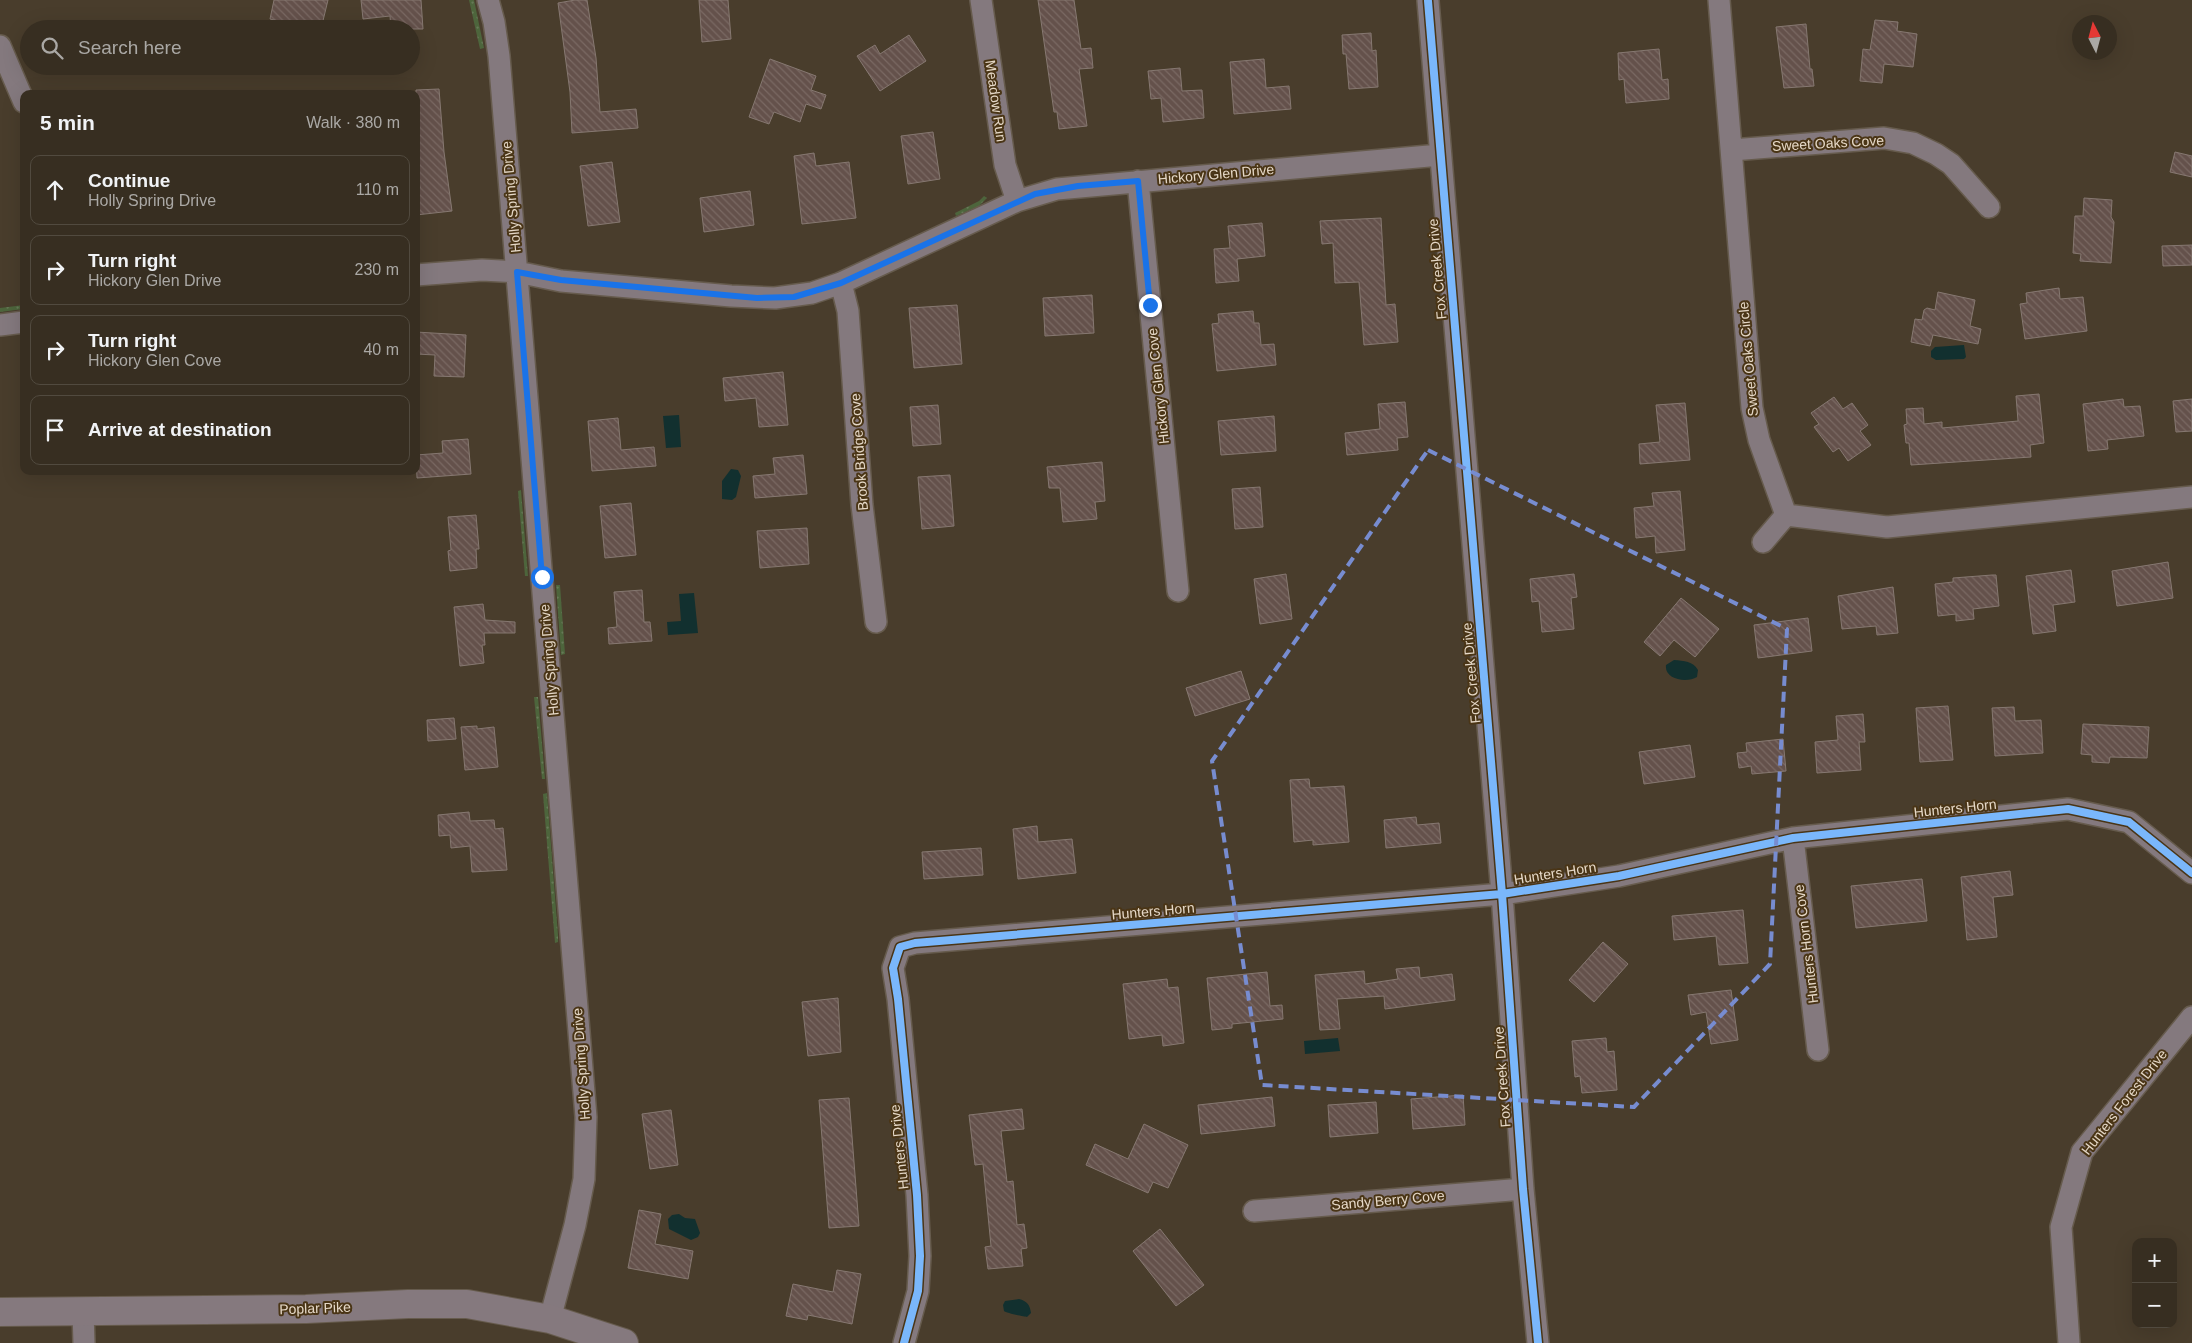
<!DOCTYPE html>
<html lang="en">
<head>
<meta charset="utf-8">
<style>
  :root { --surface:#372e21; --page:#423a2e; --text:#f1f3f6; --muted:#aaa8a5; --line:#514a3f }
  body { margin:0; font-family:Arial,sans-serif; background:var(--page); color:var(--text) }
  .controls { position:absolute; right:15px; bottom:15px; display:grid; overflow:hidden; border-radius:10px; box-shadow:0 5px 20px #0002 }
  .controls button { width:45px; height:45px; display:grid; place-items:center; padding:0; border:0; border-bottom:1px solid var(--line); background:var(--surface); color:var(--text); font:25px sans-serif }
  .compass { position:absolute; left:2072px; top:15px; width:45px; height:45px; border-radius:50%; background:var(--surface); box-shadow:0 5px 20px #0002; rotate:354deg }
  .stop { position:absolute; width:15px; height:15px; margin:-11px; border:4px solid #1a73e8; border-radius:50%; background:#fff }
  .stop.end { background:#1a73e8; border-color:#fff; box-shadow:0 1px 5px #0008 }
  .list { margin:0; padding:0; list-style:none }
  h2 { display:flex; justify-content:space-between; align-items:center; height:65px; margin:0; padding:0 20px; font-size:21px }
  h2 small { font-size:16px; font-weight:400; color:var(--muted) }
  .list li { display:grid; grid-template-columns:32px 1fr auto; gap:15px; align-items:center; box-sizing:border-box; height:70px; margin:0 10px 10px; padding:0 10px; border:1px solid var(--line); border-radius:10px }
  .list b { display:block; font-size:19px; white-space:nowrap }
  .list p { margin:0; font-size:16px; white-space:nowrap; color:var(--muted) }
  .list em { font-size:16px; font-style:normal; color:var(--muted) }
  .icon { flex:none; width:28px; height:28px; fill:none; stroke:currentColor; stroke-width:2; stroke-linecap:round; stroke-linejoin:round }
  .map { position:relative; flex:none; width:2192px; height:1343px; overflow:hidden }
  .search { position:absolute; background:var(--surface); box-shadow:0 5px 20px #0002; left:20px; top:20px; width:400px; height:55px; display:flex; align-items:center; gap:12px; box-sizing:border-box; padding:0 18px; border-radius:28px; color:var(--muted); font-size:19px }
  .panel { position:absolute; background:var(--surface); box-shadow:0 5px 20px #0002; left:20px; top:90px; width:400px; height:385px; border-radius:10px }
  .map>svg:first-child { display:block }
  .grass { fill:url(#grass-dots) }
  .water { fill:#12302f }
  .building { fill:url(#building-back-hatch); stroke:#867871 }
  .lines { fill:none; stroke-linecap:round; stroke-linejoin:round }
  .minor-casing { stroke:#665b4d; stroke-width:24 }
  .secondary-casing { stroke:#665b4d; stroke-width:30 }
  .minor { stroke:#84797e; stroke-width:21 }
  .secondary { stroke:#85797e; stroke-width:28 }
  .cycleway-casing { stroke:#4a3516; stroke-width:11 }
  .cycleway { stroke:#7ab7fb; stroke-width:8 }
  .route { stroke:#1a73e8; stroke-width:6 }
  .marked { fill:none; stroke:#778cd0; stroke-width:4; stroke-dasharray:10 6; stroke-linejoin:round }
  .labels { text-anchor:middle; stroke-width:4; stroke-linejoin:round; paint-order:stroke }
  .street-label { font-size:14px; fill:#e5d8c7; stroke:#4a3516 }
</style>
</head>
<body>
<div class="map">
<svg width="2192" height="1343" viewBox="0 0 2192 1343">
  <defs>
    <pattern id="grass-dots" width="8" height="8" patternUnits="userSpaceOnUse" patternTransform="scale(1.25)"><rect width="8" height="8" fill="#4d653c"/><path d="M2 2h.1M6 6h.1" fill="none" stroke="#667a57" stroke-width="1.8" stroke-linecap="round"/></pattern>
    <pattern id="building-back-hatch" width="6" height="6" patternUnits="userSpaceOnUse" patternTransform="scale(1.25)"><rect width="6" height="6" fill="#64514b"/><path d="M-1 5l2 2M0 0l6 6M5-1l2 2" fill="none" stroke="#7a6963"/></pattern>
  </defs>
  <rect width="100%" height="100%" fill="#493d2c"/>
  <!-- grass -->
  <path class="grass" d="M469,0H474L484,48L480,49Z
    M984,196L987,198L979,206L956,216L955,213L979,201Z
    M24,305V309L0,312V308Z
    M521,490L528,576H525L518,491Z
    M556,585H560L565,654L561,655Z
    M534,697H538L545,779H542Z
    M547,793L558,935V942L555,943L543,794Z"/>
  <!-- water -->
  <path class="water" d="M1964,345L1966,357L1964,359L1936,360L1931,357V351L1935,347Z
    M679,415L681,447L666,448L663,416Z
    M731,469L738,470L741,476L736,497L732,500L722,499V481Z
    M694,593L698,633L668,635L667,622L681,621L679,594Z
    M1674,660C1684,661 1693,661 1698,670L1697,677C1687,683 1664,680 1666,665Z
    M1338,1038L1340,1051L1305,1054L1304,1041Z
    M672,1215L679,1214L685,1218L695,1219L700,1233L698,1237L691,1240L669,1229L668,1219Z
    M1019,1299C1027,1301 1030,1305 1031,1313L1027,1317C1025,1317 1006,1313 1004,1311L1003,1305L1005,1301Z"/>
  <!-- building -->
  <path class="building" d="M274,0H328L321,29H311L270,19Z
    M361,0H421L423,29H391L390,16L363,19Z
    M575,0H587L596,58L600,112L636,109L638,128L572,133L570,92L558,3Z
    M699,0H728L731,39L702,42Z
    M1038,0H1074L1081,49L1091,48L1093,68L1079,69L1087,126L1059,129L1057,112H1054Z
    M1875,20L1898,22L1897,31L1917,34L1913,67L1884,64L1882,83L1860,81L1863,49L1870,50Z
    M1806,24L1810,69H1812L1814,86L1784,88L1776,27Z
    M1371,33L1372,51L1376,50L1378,87L1349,89L1346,54H1343L1342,35Z
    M909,35L926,61L880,91L857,56L875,45L880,54Z
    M1659,49L1662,80L1668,79L1669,99L1626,103L1624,79L1619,80L1618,53Z
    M770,59L816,76L811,90L826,95L821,109L806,104L800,122L774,112L769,124L749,117Z
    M1264,59L1266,88L1289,86L1291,109L1234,114L1230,62Z
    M1180,68L1182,91L1202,90L1204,118L1163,122L1161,98L1151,99L1148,71Z
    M439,89L444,152L452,211L416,215V188H420L416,154V90Z
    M933,132L940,179L908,184L901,136Z
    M2175,152L2192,156V177L2170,172Z
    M814,153L816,166L849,162L856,218L802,224L794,156Z
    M612,162L620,222L588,226L580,166Z
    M750,191L754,225L704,232L700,198Z
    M2084,198L2112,200L2111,217L2114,222L2111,263L2080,261L2081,254L2073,253L2075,216H2083Z
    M1381,218L1386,305L1395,304L1398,342L1364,345L1359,282L1335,283L1333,243L1322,244L1320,221Z
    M1262,223L1265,256L1237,259L1239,281L1216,283L1214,249L1230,248L1228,226Z
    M2192,245V265L2163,266L2162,246Z
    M2059,288L2060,299L2083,297L2087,331L2025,339L2020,304L2027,303L2026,293Z
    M1938,292L1975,300L1970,326L1981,329L1978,344L1933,335L1930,346L1911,342L1915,319L1922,320L1924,310L1927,308L1935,310Z
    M1092,295L1094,333L1045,336L1043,298Z
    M957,305L962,364L914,368L909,308Z
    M1253,311L1254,323H1259L1261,345L1274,344L1276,365L1217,371L1212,324L1219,323L1218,314Z
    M416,332L466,335L464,377L434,376L435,355L416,354Z
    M783,372L788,425L759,427L756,398L725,401L723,378Z
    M2039,394L2044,443L2030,445L2031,457L1911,465L1909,443H1906L1904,425L1907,424L1906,409L1923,408L1924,424L1942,422V428L2018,421L2016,396Z
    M1834,397L1843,409L1852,403L1868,425L1860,431L1871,445L1848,461L1839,448L1833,452L1814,427L1819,424L1811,413Z
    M2123,399L2124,407L2140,406L2144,436L2107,440L2108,449L2088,451L2083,404Z
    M2192,399V431L2176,432L2173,401Z
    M1405,402L1408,437L1397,438L1398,450L1347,455L1345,433L1380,429L1378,404Z
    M1685,403L1690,460L1640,464L1639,444L1660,442L1656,405Z
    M938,405L941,444L913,446L910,407Z
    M1274,416L1276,451L1221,455L1218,421Z
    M618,418L621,450L654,447L656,466L592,471L588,421Z
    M468,439L471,474L417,478L416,455L443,453L442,441Z
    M803,455L807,494L755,498L753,476L775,474L773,458Z
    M1102,462L1105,501L1095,502L1097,519L1063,522L1060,488H1049L1047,467Z
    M950,475L954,526L922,529L918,477Z
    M1260,487L1263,527L1235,529L1232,489Z
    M1680,491L1685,550L1656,553L1655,536L1636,538L1634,508L1654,506L1652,493Z
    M631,503L636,555L605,558L600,506Z
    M476,515L479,549H476L477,568L450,571L448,551L451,550L448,517Z
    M807,528L809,564L760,568L757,531Z
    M2168,562L2173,598L2117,606L2112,571Z
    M2071,570L2075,602L2053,605L2056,631L2033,634L2026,576Z
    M1286,574L1292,619L1260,624L1254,579Z
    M1574,574L1577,597L1571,598L1574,629L1542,632L1539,601L1532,602L1530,579Z
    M1992,575H1996L1999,606L1973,609L1974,619L1956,621V614L1938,616L1935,584L1953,582V578Z
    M1893,587L1898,633L1877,635L1876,626L1842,629L1838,596Z
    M642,590L644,622H650L652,641L609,644L608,628L617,627L614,592Z
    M1681,598L1719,629L1695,657L1674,640L1660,656L1644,642Z
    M483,604L485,620L515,622V633H484L485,645H482L484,663L460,666L454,607Z
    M1808,618L1812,651L1758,658L1754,625Z
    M1241,671L1250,699L1195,716L1186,688Z
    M1948,706L1953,760L1920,762L1916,708Z
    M2014,707L2015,721L2041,720L2043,753L1995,756L1992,708Z
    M1863,714L1865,742H1859L1861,770L1817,773L1815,742L1838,740L1836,716Z
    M454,718L456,739L428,741L427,720Z
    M2083,724L2149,727L2147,758L2110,757L2109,763L2092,762V755L2081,754Z
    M477,726V729L494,727L498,767L465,770L461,727Z
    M1783,739L1786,771L1752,774L1751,766L1739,768L1737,753L1747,752L1746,743Z
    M1690,745L1695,777L1644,784L1639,752Z
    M1309,779L1310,788L1344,786L1349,842L1313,845V840L1294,842L1290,780Z
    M469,812L470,821L494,820L495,829L503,828L507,870L472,872L470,846L451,848L450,835L439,836L438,815Z
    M1416,817L1417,825L1439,823L1441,843L1386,848L1384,820Z
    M1037,826L1038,842L1072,839L1076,873L1018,879L1013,829Z
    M981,848L983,875L924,879L922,852Z
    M2010,871L2013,895L1993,897L1997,937L1967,940L1961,877Z
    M1922,879L1927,921L1856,928L1851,886Z
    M1743,910L1748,963L1719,965L1716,936L1674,940L1672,916Z
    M1603,942L1628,964L1594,1002L1569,980Z
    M1419,967L1420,978L1452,974L1455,1000L1385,1009L1384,996L1337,999L1340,1029L1320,1030L1315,975L1364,971L1365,984L1398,979L1396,969Z
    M1267,972L1270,1006L1282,1005L1283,1019L1232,1024V1028L1212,1030L1207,978Z
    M1167,979L1168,988L1178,987L1184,1043L1163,1046L1162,1035L1129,1039L1123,984Z
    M1731,990L1738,1040L1711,1044L1706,1012L1691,1015L1688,995Z
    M838,998L841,1052L808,1056L802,1002Z
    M1606,1038L1607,1052L1614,1051L1617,1090L1582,1093L1580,1076L1575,1077L1572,1041Z
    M1463,1095L1465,1125L1413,1129L1411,1099Z
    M1272,1097L1275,1126L1201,1134L1198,1105Z
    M849,1098L859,1226L829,1228L819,1100Z
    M1376,1102L1378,1133L1330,1137L1328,1105Z
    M1022,1109L1024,1129L1001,1131L1007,1182L1013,1181L1017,1225L1024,1224L1027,1248L1021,1249L1023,1266L988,1269L985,1247L991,1246L983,1164L975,1165L969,1115Z
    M671,1110L678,1165L650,1169L642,1114Z
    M1144,1124L1188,1145L1168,1188L1153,1182L1148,1193L1086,1165L1095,1144L1128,1159Z
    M639,1210L661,1214L655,1244L693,1251L688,1279L628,1268Z
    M1160,1229L1204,1285L1176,1306L1133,1251Z
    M837,1270L861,1274L852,1324L808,1315L807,1320L786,1316L793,1284L833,1292Z"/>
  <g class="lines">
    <!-- minor casing -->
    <g class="minor-casing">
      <path id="minor" d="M488,0L494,22L499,56L586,1117L584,1179L575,1225L550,1319
        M981,0L1005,165L1017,201
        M1719,0L1752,408L1759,440L1786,515L1887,527L2192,497
        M1428,1L1502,894L1523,1189L1538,1343
        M0,46L24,102
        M1732,150L1884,138L1913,143L1936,154L1951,164L1989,207
        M1138,181L1178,591
        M416,275L482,270L517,272L561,281L731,296L775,298L812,293L841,283L1017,201L1057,189L1440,155
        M841,283L848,311L862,505L876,622
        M0,325L24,322
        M1763,542L1786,515
        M1793,838L1818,1050
        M1254,1211L1523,1189
        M83,1312L84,1343
        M904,1343L918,1291L920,1256L917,1195L898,999L893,968L900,947L915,943L1502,894L1619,876L1793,838L2068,809L2129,822L2192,873
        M2069,1343L2061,1227L2082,1152L2192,1017"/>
    </g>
    <!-- secondary casing -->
    <g class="secondary-casing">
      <path id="secondary" d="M0,1312L306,1309L408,1304H467L550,1319L624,1343"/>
    </g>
    <!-- minor -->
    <use href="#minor" class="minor"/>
    <!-- secondary -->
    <use href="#secondary" class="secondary"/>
    <!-- cycleway casing -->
    <g class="cycleway-casing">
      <path id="cycleway" d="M1428,1L1502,894L1523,1189L1538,1343
        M904,1343L918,1291L920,1256L917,1195L898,999L893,968L900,947L915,943L1502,894L1619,876L1793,838L2068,809L2129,822L2192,873"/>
    </g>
    <!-- cycleway -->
    <use href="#cycleway" class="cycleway"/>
  </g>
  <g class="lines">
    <!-- route -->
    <path class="route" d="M542,577L517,272L561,280L757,298L794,297L841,283L1035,194L1078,186L1138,181L1150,305"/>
  </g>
  <!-- marked area -->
  <path class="marked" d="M1428,450L1787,629L1770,964L1634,1107L1262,1085L1212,761Z"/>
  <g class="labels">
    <!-- street labels -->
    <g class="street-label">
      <text transform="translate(996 101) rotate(82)" y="5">Meadow Run</text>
      <text transform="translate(1828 143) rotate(-3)" y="5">Sweet Oaks Cove</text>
      <text transform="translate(1216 174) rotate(-5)" y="5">Hickory Glen Drive</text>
      <text transform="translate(511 197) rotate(-95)" y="5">Holly Spring Drive</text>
      <text transform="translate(1437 269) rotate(-95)" y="5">Fox Creek Drive</text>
      <text transform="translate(1748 359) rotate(-95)" y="5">Sweet Oaks Circle</text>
      <text transform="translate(1158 386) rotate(-96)" y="5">Hickory Glen Cove</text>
      <text transform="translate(859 452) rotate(-94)" y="5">Brook Bridge Cove</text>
      <text transform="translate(549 660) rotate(-95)" y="5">Holly Spring Drive</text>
      <text transform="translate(1471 673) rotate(-95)" y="5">Fox Creek Drive</text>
      <text transform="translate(1955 808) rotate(-6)" y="5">Hunters Horn</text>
      <text transform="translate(1555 873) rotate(-9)" y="5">Hunters Horn</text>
      <text transform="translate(1153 911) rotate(-5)" y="5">Hunters Horn</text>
      <text transform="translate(1806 944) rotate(-97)" y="5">Hunters Horn Cove</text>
      <text transform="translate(581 1064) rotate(-94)" y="5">Holly Spring Drive</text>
      <text transform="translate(1502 1077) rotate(-94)" y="5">Fox Creek Drive</text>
      <text transform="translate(2124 1102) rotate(-52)" y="5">Hunters Forest Drive</text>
      <text transform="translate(899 1147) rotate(-96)" y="5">Hunters Drive</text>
      <text transform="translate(1388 1200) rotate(-5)" y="5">Sandy Berry Cove</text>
      <text transform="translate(315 1308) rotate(-2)" y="5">Poplar Pike</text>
    </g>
  </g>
</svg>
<div class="controls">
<button>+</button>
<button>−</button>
</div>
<svg class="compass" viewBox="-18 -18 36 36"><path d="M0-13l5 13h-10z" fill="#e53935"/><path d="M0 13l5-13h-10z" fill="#aaa8a5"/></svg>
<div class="stop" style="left:542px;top:577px"></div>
<div class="stop end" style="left:1150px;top:305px"></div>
<div class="search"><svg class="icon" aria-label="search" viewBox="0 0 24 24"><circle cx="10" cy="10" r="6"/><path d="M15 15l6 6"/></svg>Search here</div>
<section class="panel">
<h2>5 min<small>Walk · 380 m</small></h2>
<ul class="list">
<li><svg class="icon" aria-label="ahead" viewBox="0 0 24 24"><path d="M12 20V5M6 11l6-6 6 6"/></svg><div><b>Continue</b><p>Holly Spring Drive</p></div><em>110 m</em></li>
<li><svg class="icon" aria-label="right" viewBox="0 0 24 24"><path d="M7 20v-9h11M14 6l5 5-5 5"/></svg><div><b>Turn right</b><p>Hickory Glen Drive</p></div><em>230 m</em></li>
<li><svg class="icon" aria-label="right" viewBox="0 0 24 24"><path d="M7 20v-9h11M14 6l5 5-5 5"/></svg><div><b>Turn right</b><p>Hickory Glen Cove</p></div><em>40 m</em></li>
<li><svg class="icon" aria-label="arrive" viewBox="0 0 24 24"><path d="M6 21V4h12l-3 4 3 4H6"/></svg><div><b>Arrive at destination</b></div></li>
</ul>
</section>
</div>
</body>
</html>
